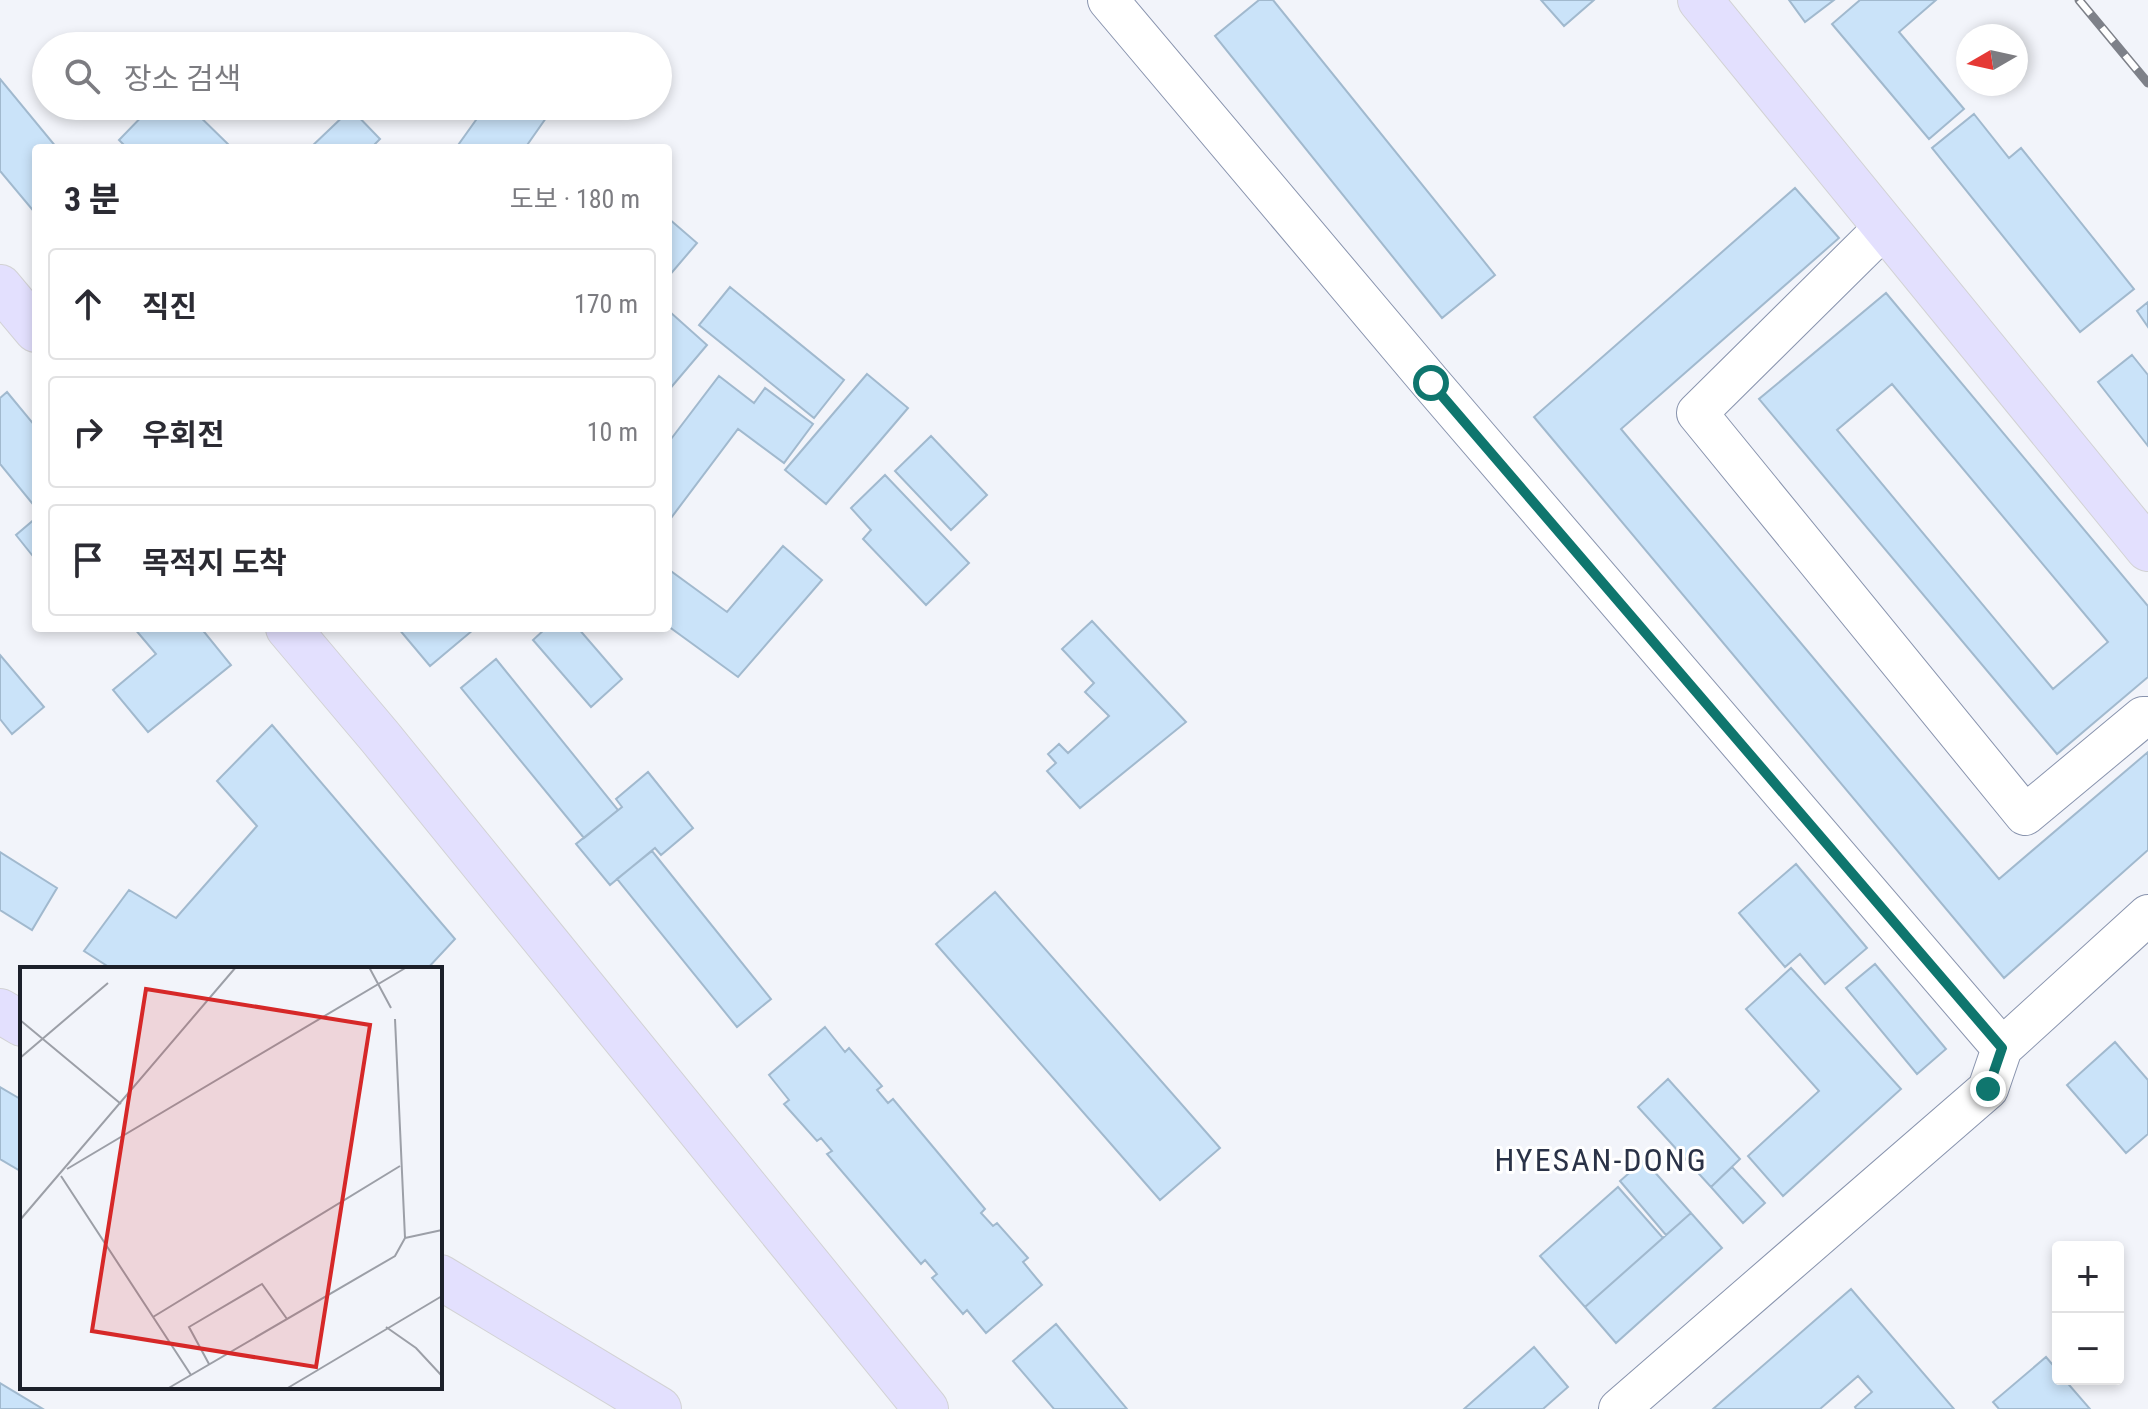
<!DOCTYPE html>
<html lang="ko">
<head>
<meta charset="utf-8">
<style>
  :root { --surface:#fff; --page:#f2f2f3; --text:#2b2b33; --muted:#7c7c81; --line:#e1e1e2 }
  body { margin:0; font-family:"Roboto Condensed","Noto Sans KR",sans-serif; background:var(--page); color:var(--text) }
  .controls { position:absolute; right:24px; bottom:24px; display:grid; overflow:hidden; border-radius:8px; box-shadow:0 4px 12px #0003 }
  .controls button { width:72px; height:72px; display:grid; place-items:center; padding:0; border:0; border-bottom:2px solid var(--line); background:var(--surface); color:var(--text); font:40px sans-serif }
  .compass { position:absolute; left:1956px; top:24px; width:72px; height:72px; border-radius:50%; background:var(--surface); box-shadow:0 4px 12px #0003; rotate:261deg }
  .stop { position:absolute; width:24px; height:24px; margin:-18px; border:6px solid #0f766e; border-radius:50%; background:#fff }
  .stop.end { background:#0f766e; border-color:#fff; box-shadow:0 2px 8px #0008 }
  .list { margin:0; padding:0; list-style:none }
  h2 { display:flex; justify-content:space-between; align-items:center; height:104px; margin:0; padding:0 32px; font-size:34px }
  h2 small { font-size:26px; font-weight:400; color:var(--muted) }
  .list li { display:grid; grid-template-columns:52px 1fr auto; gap:24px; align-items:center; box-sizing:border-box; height:112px; margin:0 16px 16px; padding:0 16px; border:2px solid var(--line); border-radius:8px }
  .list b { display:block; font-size:30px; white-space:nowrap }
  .list em { font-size:26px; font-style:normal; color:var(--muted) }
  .icon { flex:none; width:44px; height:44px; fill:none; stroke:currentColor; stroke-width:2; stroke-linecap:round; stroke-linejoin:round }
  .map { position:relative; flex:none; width:2148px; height:1409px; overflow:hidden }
  .search { position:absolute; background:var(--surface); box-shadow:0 4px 12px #0003; left:32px; top:32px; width:640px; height:88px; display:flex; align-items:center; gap:20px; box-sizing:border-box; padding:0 28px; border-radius:44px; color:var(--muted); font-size:30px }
  .panel { position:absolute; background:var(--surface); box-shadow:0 4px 12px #0003; left:32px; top:144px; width:640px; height:488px; border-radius:8px }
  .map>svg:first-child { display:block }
  .building { fill:#cae3f9; stroke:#a1b9ce; stroke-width:2; fill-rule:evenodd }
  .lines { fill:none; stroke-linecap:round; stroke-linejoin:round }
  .minor-casing { stroke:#8994ae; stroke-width:42 }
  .major-casing { stroke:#d2d2d4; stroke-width:46 }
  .minor { stroke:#fff; stroke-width:40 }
  .major { stroke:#e3e0fe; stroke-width:44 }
  .rail-casing { stroke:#7e8189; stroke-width:9 }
  .rail { stroke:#fff; stroke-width:6; stroke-dasharray:18; stroke-linecap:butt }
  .route { stroke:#0f766e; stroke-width:10 }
  .labels { text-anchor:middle; stroke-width:6; stroke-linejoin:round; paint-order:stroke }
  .quarter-label { font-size:32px; letter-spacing:2px; fill:#2a3247; stroke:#fff }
  .inset-road { fill:none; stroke:#9c9fa7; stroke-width:2 }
  .view { fill:#d62828; fill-opacity:0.15; stroke:#d62828; stroke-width:4 }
  .inset-edge { fill:none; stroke:#1c202a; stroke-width:4 }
</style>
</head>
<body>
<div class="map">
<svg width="2148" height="1409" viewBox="0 0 2148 1409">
  <rect width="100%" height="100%" fill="#f2f4fa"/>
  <!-- building -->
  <path class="building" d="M1259,0H1273L1495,275L1442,318L1215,36Z
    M1541,0H1594L1564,26Z
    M1789,0H1834L1805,22Z
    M1860,0H1936L1899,32L1964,109L1929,139L1832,24Z
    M0,79L57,148H36V214L0,171Z
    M152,106H189L232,148H127L119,140Z
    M486,106H529L546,118L525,148H456Z
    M351,109L380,139L371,148H310Z
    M1974,114L2009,158L2021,148L2134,289L2080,332L1932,148Z
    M1795,188L1839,238L1621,429L1999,879L2148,752V850L2004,978L1534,417Z
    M668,218L697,243L668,277Z
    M730,287L844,380L814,418L699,325Z
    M1886,293L2148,606V677L2057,754L1759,399ZM1892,384L2108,642L2053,689L1837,430Z
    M2148,302V327L2137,311Z
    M670,312L707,345L668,391V314Z
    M2132,355L2148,375V446L2098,382Z
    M867,374L908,408L826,504L785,470Z
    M719,376L754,403L765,388L813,424L784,463L738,429L668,522V443Z
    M7,392L36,427V508L0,464V398Z
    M931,436L987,495L951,530L895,471Z
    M885,475L969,563L926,605L863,539L871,530L851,508Z
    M36,518V560L16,535Z
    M783,546L822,580L738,677L668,626V569L727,612Z
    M1092,621L1186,722L1080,808L1047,771L1056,763L1048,754L1059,744L1068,753L1109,716L1085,692L1094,683L1062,649Z
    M134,628H201L231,665L148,732L113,690L156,654Z
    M398,628H471L473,630L430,666Z
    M546,628H578L622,679L591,707L533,640Z
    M0,655L44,707L12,734L0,719Z
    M496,659L618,810L584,838L461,688Z
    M272,725L455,939L427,969H112L84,951L129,890L176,918L257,826L217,781Z
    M648,772L693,828L661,855L655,848L610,885L576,844L622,807L616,799Z
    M652,851L771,999L737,1027L617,879Z
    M0,852L57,888L32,930L0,910Z
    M1796,864L1867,948L1825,984L1800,954L1785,967L1739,913Z
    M995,892L1220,1148L1160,1200L936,944Z
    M1875,964L1946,1049L1917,1074L1846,988Z
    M1791,968L1901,1089L1783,1196L1748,1156L1819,1091L1746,1009Z
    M825,1027L845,1052L849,1048L882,1086L877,1090L888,1103L893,1099L985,1209L981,1213L993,1226L997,1223L1028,1258L1023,1262L1042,1285L986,1333L967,1310L963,1314L932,1278L937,1274L925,1260L921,1264L827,1154L832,1151L821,1138L817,1141L784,1104L789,1100L769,1075Z
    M2115,1042L2148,1080V1134L2126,1153L2067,1085Z
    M1668,1079L1740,1159L1711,1187L1638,1107Z
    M0,1087L22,1100V1172L0,1159Z
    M1644,1160L1691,1213L1666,1235L1620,1181Z
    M1732,1167L1765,1203L1743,1223L1711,1187Z
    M1618,1187L1663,1238L1585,1307L1540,1256Z
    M1691,1213L1722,1248L1616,1343L1585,1307Z
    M1851,1289L1954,1409H1856L1855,1407L1872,1392L1858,1376L1820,1409H1713Z
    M1056,1324L1127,1409H1054L1013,1361Z
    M1534,1347L1568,1387L1543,1409H1464Z
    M2046,1357L2058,1371V1379H2064L2090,1409H1999L1993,1402Z
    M0,1383L43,1409H0Z"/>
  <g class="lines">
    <!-- minor casing -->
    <g class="minor-casing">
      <path id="minor" d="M1108,0L1431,383L2002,1048
        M1885,227L1697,413L2025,815L2143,717H2148
        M1619,1409L1988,1089L2002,1048L2148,915"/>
    </g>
    <!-- major casing -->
    <g class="major-casing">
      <path id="major" d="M1700,0L2148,549
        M0,287L36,330
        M288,628L380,737L926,1409
        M0,1011L22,1024
        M440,1277L659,1409"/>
    </g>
    <!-- minor -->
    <use href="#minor" class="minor"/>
    <!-- major -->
    <use href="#major" class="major"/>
    <!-- rail casing -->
    <g class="rail-casing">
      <path id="rail" d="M2079,0L2148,83"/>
    </g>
    <!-- rail -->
    <use href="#rail" class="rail"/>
  </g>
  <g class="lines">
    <!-- route -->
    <path class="route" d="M1431,383L2002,1048L1988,1089"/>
  </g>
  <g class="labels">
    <!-- quarter labels -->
    <g class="quarter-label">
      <text x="1601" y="1171">HYESAN-DONG</text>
    </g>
  </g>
  <!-- overview -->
  <g transform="translate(20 967)">
    <rect width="422" height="422" fill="#f2f4fa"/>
    <path class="inset-road" d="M349,0L371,41M0,53L101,137M0,91L88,16M47,202L387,0M41,209L171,408M0,253L216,0M385,271L422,263M133,350L380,199M366,360L396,381L422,409M189,397L169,360L242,317L267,352M147,422L375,289L385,271L375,52M266,422L422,329"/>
    <path class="view" d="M126,22L350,58L296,400L72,364Z"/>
    <rect width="422" height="422" class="inset-edge"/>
  </g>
</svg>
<div class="controls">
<button>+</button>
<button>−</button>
</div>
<svg class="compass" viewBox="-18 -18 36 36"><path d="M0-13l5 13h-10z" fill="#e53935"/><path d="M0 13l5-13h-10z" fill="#7c7c81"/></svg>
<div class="stop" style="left:1431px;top:383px"></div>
<div class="stop end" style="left:1988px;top:1089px"></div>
<div class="search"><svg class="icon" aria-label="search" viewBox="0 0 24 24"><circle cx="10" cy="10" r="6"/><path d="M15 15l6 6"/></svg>장소 검색</div>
<section class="panel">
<h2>3 분<small>도보 · 180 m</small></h2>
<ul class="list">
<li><svg class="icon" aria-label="ahead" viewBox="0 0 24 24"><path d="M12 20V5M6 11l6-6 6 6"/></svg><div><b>직진</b></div><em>170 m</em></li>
<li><svg class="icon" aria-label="right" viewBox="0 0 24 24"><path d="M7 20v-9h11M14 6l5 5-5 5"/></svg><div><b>우회전</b></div><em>10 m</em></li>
<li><svg class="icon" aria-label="arrive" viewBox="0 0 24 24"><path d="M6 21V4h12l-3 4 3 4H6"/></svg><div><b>목적지 도착</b></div></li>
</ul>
</section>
</div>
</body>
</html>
